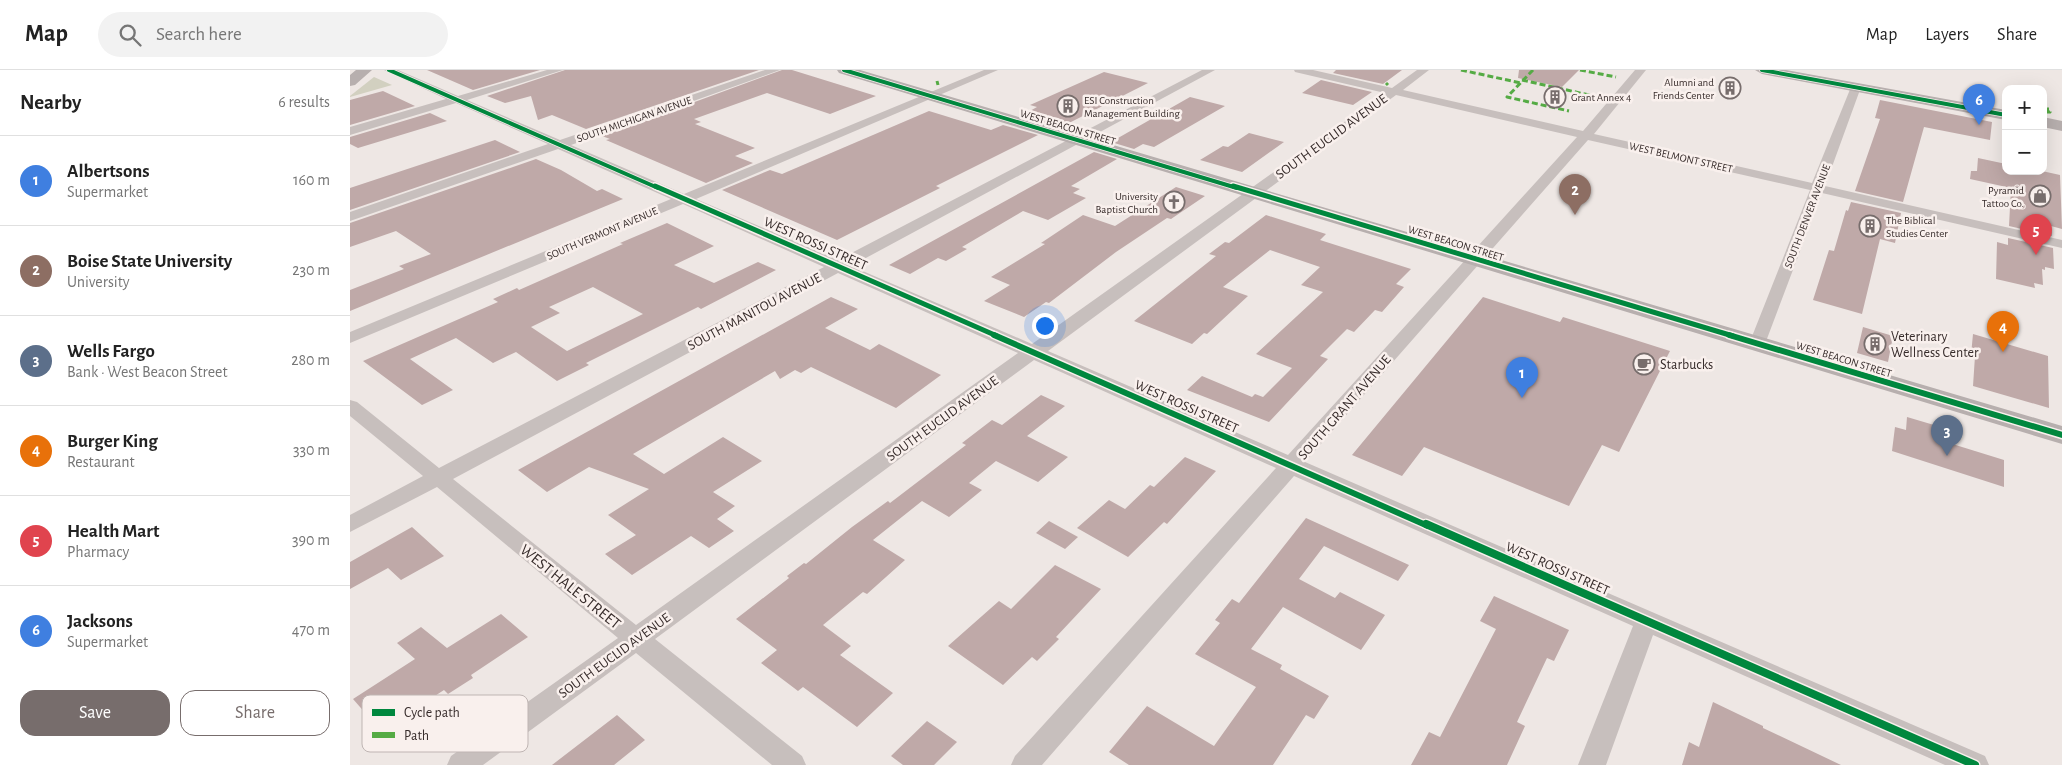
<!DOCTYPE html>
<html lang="en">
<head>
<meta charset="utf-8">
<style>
  :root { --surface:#fff; --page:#f2f2f2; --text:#222; --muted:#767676; --line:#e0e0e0; --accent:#776d6c }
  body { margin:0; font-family:"Alegreya Sans",sans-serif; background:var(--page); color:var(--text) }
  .controls { position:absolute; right:15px; top:15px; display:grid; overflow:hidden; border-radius:10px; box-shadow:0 5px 20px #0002 }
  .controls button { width:45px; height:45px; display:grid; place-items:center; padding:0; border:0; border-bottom:1px solid var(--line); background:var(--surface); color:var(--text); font:25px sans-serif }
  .you { position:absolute; left:694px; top:255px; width:18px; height:18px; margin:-12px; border:4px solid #fff; border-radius:50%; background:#1a73e8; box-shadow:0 0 0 8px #1a73e833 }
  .badge { display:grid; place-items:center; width:32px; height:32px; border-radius:50%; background:var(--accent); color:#fff; font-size:16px; font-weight:700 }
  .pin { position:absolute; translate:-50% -41px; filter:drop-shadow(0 1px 2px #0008) }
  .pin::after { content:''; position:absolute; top:26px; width:18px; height:15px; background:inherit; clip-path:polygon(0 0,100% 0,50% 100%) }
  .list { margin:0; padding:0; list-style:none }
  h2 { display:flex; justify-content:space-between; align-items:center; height:65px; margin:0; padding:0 20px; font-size:21px }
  h2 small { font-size:16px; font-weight:400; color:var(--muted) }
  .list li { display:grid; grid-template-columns:32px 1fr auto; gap:15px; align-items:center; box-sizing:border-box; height:90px; padding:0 20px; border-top:1px solid var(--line) }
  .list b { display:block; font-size:19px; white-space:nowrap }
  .list p { margin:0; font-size:16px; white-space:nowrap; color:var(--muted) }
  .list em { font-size:16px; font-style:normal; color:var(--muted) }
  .actions { display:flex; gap:10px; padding:15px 20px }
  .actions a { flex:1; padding:11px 0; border:1px solid var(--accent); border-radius:15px; text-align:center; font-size:18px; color:var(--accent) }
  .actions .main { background:var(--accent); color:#fff }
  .icon { flex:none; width:28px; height:28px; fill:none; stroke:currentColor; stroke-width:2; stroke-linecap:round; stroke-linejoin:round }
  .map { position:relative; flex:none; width:1712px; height:695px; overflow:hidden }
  header { display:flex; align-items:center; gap:30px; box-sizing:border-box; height:70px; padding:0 25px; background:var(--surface); border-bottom:1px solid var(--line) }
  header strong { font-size:24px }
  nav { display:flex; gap:28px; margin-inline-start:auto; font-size:18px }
  .search { width:350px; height:45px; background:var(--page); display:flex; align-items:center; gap:12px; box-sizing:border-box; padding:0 18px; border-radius:28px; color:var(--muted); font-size:19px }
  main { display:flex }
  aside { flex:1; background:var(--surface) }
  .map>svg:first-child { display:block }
  .green { fill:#d2d0c0 }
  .building { fill:#bfa9a8; fill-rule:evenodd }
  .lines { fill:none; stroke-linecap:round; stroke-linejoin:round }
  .street { fill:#c7bfbd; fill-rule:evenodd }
  .secondary { fill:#b7afae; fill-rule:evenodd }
  .quiet { stroke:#55ab44; stroke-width:3; stroke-dasharray:6 3; stroke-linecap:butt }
  .cycleway-far3-casing { stroke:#f9f0ed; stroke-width:5.5 }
  .cycleway-far2-casing { stroke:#f9f0ed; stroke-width:8 }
  .cycleway-far1-casing { stroke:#f9f0ed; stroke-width:9 }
  .cycleway-casing { stroke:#f9f0ed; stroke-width:11 }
  .cycleway-far3 { stroke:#00873e; stroke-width:4 }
  .cycleway-far2 { stroke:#00873e; stroke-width:5 }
  .cycleway-far1 { stroke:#00873e; stroke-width:6 }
  .cycleway { stroke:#00873e; stroke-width:8 }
  .labels { text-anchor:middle; stroke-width:5; stroke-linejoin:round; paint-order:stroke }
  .far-poi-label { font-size:11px; fill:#372c2b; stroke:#f9f0ed; text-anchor:end }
  .far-street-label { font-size:11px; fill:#372c2b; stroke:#f9f0ed }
  .street-label { font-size:14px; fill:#372c2b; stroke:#f9f0ed }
  .poi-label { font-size:14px; fill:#372c2b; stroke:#f9f0ed; text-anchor:start }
  .near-street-label { font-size:16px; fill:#372c2b; stroke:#f9f0ed }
  .key { fill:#f9f0ed; stroke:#bfb5b3; stroke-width:1 }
  .key-label { font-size:14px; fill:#372c2b }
</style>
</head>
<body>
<header>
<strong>Map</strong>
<div class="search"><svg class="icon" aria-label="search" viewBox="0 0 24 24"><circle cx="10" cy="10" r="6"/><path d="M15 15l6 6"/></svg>Search here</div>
<nav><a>Map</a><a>Layers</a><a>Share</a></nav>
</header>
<main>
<aside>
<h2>Nearby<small>6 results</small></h2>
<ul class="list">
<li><span class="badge" style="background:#3f7fe0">1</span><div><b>Albertsons</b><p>Supermarket</p></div><em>160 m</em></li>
<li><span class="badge" style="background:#8d6e63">2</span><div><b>Boise State University</b><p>University</p></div><em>230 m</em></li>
<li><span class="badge" style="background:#5c6f8a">3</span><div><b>Wells Fargo</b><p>Bank · West Beacon Street</p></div><em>280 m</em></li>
<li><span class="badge" style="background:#e8710a">4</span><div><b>Burger King</b><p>Restaurant</p></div><em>330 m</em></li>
<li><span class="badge" style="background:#e0444e">5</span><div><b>Health Mart</b><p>Pharmacy</p></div><em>390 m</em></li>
<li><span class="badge" style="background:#3f7fe0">6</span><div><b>Jacksons</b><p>Supermarket</p></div><em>470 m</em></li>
</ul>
<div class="actions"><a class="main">Save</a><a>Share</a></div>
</aside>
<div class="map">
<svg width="1712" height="695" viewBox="0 0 1712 695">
  <rect width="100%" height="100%" fill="#eee7e4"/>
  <!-- green -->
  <path class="green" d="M24,7L42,15L0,27V26Z"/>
  <!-- building -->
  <path class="building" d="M77,0H190L123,20Z
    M215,0H409L236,59L202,45L188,50L181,26L155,33L137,26Z
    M432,0H442L526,26L480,44L417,23L344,49L351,52L345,54L405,78L385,86L403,93L356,113L256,70L260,69L252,66Z
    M986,0H1052L1033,14L983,3Z
    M1169,0H1229L1212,17L1168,8Z
    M754,2L798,13L719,53L716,52L707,56L671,46L687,37L680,35Z
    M971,10L1022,22L1003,35L952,23Z
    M33,21L65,36L0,55V30Z
    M840,27L875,36L804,77L793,74L784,79L761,72Z
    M1530,30L1642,52L1640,70L1574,57L1553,132L1505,121L1530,49L1525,48Z
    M579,41L641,60L653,55L688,65L586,116L590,118L487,170L372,120L420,100L432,104Z
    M80,43L97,51L8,78L0,74V67Z
    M899,63L934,72L892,102L850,90L873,76L878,77Z
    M145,70L170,82L0,140V118Z
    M744,82L767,89L721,116L730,119L723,123L736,128L698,150L673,141L612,177L617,179L596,191L588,188L560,204L539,195Z
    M1628,88L1656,94V101H1692L1710,105L1712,159L1701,156L1702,166L1659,156L1661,118L1620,109L1621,101H1627Z
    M186,89L211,100L247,121L252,119L273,129L0,241V220L54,199L49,196L81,184L46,161L0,177V153Z
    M826,117L855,126L821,149L817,148L766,182L699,233L696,232L674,247L634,231L660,215L641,207L695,174L691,173L733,145L765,156Z
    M1501,132L1551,143L1545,173L1530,169L1512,244L1463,230L1479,180L1484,181L1496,140L1498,141Z
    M916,145L976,164L970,170L1061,199L1046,214L1054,217L1032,242L1025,240L1004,262L997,259L970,286L978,289L919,352L837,320L852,306L902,327L905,324L913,327L942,298L906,284L973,222L951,215L970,197L920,180L873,217L898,226L857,264L854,263L842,274L784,251L866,186L859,184L875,172L879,173Z
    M317,153L364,176L324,195L364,213L408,192L426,200L351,239L348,237L236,293L239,295L207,311L166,282L143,293L106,268L60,289L103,320L72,335L13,291L148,232L143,229L167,218L169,220L273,174L270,173ZM243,217L293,244L217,281L181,257L210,243L199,237Z
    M1658,168L1703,178L1704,199L1695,197V200L1692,199L1693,215L1684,213L1685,218L1646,209L1647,172L1658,175Z
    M481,227L508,239L475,258L520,280L529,274L591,305L546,338L461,297L451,303L445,300L430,309L425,301L283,384L314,404L373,367L412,391L363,422L385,436L367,449L384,461L359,478L341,466L282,505L255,484L286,465L258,445L299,419L239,397L197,422L168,400Z
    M1133,227L1210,252L1213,247L1320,281L1269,382L1252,375L1219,436L1074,377L1052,406L1002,385Z
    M1513,257L1543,266L1538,292L1507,283Z
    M1623,264L1698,286L1699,338L1623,316L1625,286L1621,285Z
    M691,325L715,336L677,366L718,387L688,412L646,391L619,413L632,420L599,447L572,431L523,470L555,490L517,524L513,522L473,555L501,576L490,585L543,623L507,657L453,617L448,621L411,593L427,580L386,549L439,508L437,506L454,493L456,494L502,457L538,431L540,433L616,375L612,373L642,350L652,355Z
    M1557,347L1584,355L1583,368L1654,390V417L1542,381L1545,357L1556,360Z
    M835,387L866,401L817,454L814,452L778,487L727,458L759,430L775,439L800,415L804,417Z
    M956,448L1059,495L1048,511L974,476L949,509L985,528L990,522L1035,545L1011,580L933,537L901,579L932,595L930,599L979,626L964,649L956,645L923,695H779L759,682L797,636L864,676L906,617L845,584L870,553L865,550L882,529L889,533Z
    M699,451L728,467L715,479L686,463Z
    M62,457L94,486L51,510L38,498L0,519V492Z
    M705,495L751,519L706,567L709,569L687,591L682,587L653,615L598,576L649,531L661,539Z
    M1144,526L1219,560L1204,591L1197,588L1167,652L1175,656L1157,695H1061L1079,662L1090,667L1146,559L1130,551Z
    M151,544L178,567L121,605L123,608L98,624L94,620L31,661L3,629L65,589L47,573L71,557L97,578Z
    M1363,632L1413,656V658L1491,695H1332L1339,672L1349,677Z
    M267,645L295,670L264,695H202Z
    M577,651L607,672L584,695H553L541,686Z"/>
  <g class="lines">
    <!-- street -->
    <path class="street" d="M34,0H48L108,26L197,0H213L117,30L210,70L415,0H430L221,75L334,124L634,0H648L346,129L488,190L852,0H865L501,196L682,274L1035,23L945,2L944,0H963L1042,18L1067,0H1079L1053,20L1233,61L1285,0H1296L1244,64L1462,113L1501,17L1506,14L1510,15L1511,17L1475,116L1712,170V178L1472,123L1415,274L1413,278H1401L1399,274L1460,120L1238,70L955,392L1635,686L1639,695H1595L1303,565L1256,695H1228L1283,556L944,406L692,695H661L665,686L926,398L684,290L305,569L452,686L456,695H422L286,583L133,695H97L101,686L268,568L87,417L0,462V445L73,406L0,346V330L7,332L89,398L474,197L333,134L0,273V262L321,129L208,79L0,151V142L198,74L106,33L0,65V57L96,29ZM1046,25L1227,67L938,385L698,281ZM488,203L668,283L286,555L103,409Z"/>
    <!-- secondary -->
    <path class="secondary" d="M6,0H22L5,15L0,16V5Z
      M487,0H510L1712,356V374L489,3Z
      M1405,0H1436L1656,40V50L1412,4Z
      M1693,47L1712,51V61L1693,57Z"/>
    <!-- quiet -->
    <path class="quiet" d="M1111,0L1171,13
      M1183,0L1157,27L1219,41
      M1230,0L1266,7
      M1172,10L1248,27
      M587,11L588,15
      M1036,13L1038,15
      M1693,39H1699L1700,42H1693
      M753,66H755"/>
    <!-- cycleway-far3 casing -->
    <g class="cycleway-far3-casing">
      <path id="cycleway-far3" d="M39,0L308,118
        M494,0L887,118
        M1412,0L1656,45"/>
    </g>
    <!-- cycleway-far2 casing -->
    <g class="cycleway-far2-casing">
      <path id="cycleway-far2" d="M305,116L647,266
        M883,116L1383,266"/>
    </g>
    <!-- cycleway-far1 casing -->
    <g class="cycleway-far1-casing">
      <path id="cycleway-far1" d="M644,265L1078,456
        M1379,265L1712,365"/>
    </g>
    <!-- cycleway casing -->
    <g class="cycleway-casing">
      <path id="cycleway" d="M1076,454L1625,695"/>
    </g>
    <!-- cycleway-far3 -->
    <use href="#cycleway-far3" class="cycleway-far3"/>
    <!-- cycleway-far2 -->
    <use href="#cycleway-far2" class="cycleway-far2"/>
    <!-- cycleway-far1 -->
    <use href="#cycleway-far1" class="cycleway-far1"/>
    <!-- cycleway -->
    <use href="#cycleway" class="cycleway"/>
  </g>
  <!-- icons -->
  <defs>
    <g id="building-ring" transform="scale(1.125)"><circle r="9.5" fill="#f9f0ed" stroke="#776d6c" stroke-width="1.5"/><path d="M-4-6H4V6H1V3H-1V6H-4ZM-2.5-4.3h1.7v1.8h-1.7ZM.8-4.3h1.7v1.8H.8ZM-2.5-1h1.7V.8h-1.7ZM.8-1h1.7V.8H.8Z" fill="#776d6c"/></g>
    <g id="shop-ring" transform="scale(1.125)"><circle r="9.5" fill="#f9f0ed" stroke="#776d6c" stroke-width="1.5"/><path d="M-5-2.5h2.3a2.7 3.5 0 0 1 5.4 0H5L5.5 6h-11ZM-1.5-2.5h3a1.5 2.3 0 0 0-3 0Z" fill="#776d6c"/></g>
    <g id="church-ring" transform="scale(1.125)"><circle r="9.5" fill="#f9f0ed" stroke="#776d6c" stroke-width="1.5"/><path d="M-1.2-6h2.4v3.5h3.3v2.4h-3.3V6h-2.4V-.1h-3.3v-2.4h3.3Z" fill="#776d6c"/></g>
    <g id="cafe-ring" transform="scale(1.125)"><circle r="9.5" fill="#f9f0ed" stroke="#776d6c" stroke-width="1.5"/><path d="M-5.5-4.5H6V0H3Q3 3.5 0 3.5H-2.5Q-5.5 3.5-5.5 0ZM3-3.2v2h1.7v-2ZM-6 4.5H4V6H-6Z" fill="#776d6c"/></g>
  </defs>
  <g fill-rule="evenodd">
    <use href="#building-ring" x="1380" y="18"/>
    <use href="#building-ring" x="1205" y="27"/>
    <use href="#building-ring" x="718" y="36"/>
    <use href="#shop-ring" x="1690" y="126"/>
    <use href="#church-ring" x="824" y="132"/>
    <use href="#building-ring" x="1520" y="156"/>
    <use href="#building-ring" x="1525" y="274"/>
    <use href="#cafe-ring" x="1294" y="294"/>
  </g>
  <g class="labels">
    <!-- far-poi labels -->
    <g class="far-poi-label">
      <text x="1364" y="16">Alumni and<tspan x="1364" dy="13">Friends Center</tspan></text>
      <text x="1221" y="31" text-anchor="start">Grant Annex 4</text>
      <text x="734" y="34" text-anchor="start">ESI Construction<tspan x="734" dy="13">Management Building</tspan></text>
      <text x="1674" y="124">Pyramid<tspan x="1674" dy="13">Tattoo Co.</tspan></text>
      <text x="808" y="130">University<tspan x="808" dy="13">Baptist Church</tspan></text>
      <text x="1536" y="154" text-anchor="start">The Biblical<tspan x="1536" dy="13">Studies Center</tspan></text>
    </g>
    <!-- far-street labels -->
    <g class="far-street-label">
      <text transform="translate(284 49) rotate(-19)" y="4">SOUTH MICHIGAN AVENUE</text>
      <text transform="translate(718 57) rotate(17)" y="4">WEST BEACON STREET</text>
      <text transform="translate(1331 87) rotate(13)" y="4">WEST BELMONT STREET</text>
      <text transform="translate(1457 146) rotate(-69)" y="4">SOUTH DENVER AVENUE</text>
      <text transform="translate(252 163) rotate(-23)" y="4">SOUTH VERMONT AVENUE</text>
      <text transform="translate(1106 173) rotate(17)" y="4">WEST BEACON STREET</text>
      <text transform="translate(1494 289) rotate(17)" y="4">WEST BEACON STREET</text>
    </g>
    <!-- street labels -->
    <g class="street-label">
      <text transform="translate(981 66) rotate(-36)" y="5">SOUTH EUCLID AVENUE</text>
      <text transform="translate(466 173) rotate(24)" y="5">WEST ROSSI STREET</text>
      <text transform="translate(404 241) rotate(-28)" y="5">SOUTH MANITOU AVENUE</text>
      <text transform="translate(837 336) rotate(24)" y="5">WEST ROSSI STREET</text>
      <text transform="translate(994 337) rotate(-49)" y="5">SOUTH GRANT AVENUE</text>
      <text transform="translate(592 348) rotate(-36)" y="5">SOUTH EUCLID AVENUE</text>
      <text transform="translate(1208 498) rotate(24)" y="5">WEST ROSSI STREET</text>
      <text transform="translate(264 585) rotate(-36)" y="5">SOUTH EUCLID AVENUE</text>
    </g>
    <!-- poi labels -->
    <g class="poi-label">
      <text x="1541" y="271">Veterinary<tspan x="1541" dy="16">Wellness Center</tspan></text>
      <text x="1310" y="299">Starbucks</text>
    </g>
    <!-- near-street labels -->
    <g class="near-street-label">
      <text transform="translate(221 516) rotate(39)" y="6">WEST HALE STREET</text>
    </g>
  </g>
  <!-- legend -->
  <rect x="12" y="625" width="166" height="57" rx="8" class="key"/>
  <rect x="22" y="639" width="23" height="7" fill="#00873e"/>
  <rect x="22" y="662" width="23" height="6" fill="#55ab44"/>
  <g class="key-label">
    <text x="54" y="647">Cycle path</text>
    <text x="54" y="670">Path</text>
  </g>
</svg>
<div class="controls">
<button>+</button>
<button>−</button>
</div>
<div class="you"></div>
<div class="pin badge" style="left:1172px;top:328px;background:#3f7fe0">1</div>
<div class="pin badge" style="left:1225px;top:145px;background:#8d6e63">2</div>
<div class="pin badge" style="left:1597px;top:386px;background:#5c6f8a">3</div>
<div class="pin badge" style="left:1653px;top:282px;background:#e8710a">4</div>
<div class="pin badge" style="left:1686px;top:185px;background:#e0444e">5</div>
<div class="pin badge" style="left:1629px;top:55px;background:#3f7fe0">6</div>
</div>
</main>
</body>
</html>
